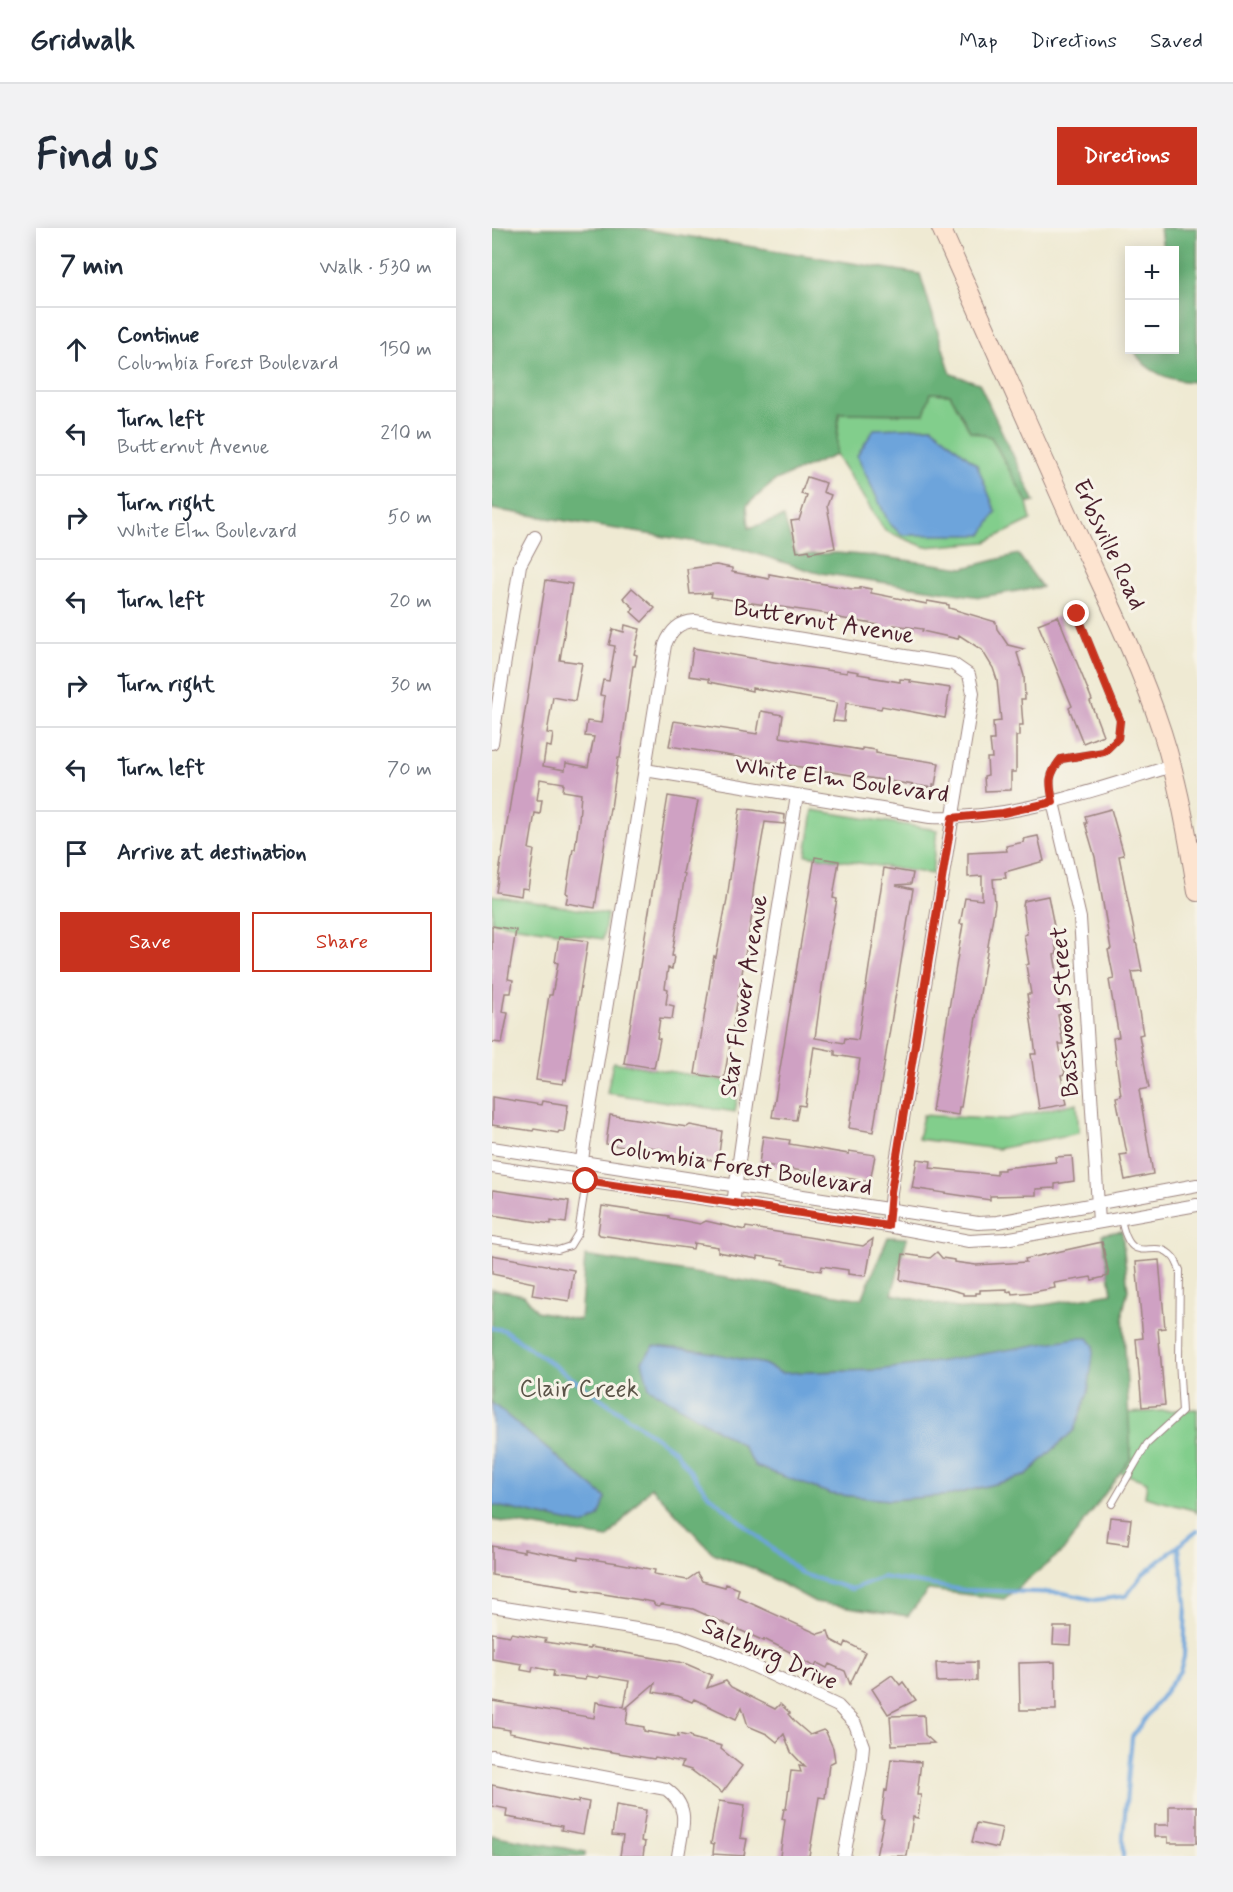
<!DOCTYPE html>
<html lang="en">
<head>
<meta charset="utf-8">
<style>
  :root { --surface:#fff; --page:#f2f2f3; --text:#1f2937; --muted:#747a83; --line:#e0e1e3; --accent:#c8321e }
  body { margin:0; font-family:Mynerve,sans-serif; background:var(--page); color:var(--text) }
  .controls { position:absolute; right:18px; top:18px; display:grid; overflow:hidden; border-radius:0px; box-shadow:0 3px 15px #0003 }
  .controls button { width:54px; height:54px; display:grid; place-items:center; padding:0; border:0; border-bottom:2px solid var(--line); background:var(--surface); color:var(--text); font:30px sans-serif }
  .stop { position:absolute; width:18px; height:18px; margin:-14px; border:4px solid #c8321e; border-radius:50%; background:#fff }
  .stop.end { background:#c8321e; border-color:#fff; box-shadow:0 2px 6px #0008 }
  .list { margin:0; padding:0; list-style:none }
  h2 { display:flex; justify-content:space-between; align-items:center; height:78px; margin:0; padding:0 24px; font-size:26px }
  h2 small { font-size:20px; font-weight:400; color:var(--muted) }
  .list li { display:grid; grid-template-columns:39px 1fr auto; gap:18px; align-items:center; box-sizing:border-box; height:84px; padding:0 24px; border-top:2px solid var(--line) }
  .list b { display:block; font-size:22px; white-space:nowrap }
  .list p { margin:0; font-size:20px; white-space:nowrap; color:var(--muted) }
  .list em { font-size:20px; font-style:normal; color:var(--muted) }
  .actions { display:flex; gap:12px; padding:18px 24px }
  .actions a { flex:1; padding:14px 0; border:2px solid var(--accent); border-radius:0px; text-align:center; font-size:21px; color:var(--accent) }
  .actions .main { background:var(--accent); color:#fff }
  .icon { flex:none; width:33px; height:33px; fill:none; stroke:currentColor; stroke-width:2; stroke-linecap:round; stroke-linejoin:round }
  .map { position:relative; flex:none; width:705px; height:1628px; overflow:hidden; border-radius:0px }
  header { display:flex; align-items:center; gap:36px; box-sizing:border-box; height:84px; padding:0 30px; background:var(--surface); border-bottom:2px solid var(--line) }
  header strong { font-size:28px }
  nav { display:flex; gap:33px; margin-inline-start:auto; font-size:21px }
  .intro { display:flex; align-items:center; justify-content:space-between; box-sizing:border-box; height:144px; padding:0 36px }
  h1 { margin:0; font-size:42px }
  .button { padding:15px 27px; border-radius:0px; background:var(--accent); color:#fff; font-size:21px; font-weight:700 }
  main { display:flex; gap:36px; padding:0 36px }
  aside { flex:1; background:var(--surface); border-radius:0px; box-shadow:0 3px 15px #0003 }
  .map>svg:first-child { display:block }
  .green { fill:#82ce8c; stroke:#66765c; stroke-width:1.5; fill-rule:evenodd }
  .forest { fill:#69b178; stroke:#5a6852; stroke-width:1.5; fill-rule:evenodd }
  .water { fill:#6da4db; stroke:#5c6283; stroke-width:1.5 }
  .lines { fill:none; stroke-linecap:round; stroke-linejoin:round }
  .stream { stroke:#6da4db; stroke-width:4 }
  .building { fill:#cfa1c3 }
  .lane-casing { stroke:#9c847f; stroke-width:8 }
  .street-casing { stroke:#9c847f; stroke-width:14 }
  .secondary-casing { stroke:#9c847f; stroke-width:20 }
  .lane { stroke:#fff; stroke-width:6 }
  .street { stroke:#fff; stroke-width:12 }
  .secondary { stroke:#fde4d0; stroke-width:18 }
  .route { stroke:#c8321e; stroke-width:8 }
  .labels { text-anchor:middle; stroke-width:6; stroke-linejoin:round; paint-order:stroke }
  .street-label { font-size:24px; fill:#4a1f2b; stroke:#f7f3e8 }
  .park-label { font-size:24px; fill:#5b5448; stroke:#f7f3e8 }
</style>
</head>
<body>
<header>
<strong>Gridwalk</strong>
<nav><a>Map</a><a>Directions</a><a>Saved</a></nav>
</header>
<div class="intro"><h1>Find us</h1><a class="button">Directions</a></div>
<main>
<aside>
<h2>7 min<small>Walk · 530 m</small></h2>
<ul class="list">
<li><svg class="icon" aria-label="ahead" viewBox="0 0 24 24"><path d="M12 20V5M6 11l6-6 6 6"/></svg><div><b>Continue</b><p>Columbia Forest Boulevard</p></div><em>150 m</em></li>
<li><svg class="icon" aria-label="left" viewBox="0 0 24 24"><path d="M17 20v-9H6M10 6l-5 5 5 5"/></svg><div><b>Turn left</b><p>Butternut Avenue</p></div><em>210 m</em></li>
<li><svg class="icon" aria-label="right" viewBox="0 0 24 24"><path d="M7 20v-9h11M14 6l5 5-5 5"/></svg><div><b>Turn right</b><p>White Elm Boulevard</p></div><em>50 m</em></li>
<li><svg class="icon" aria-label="left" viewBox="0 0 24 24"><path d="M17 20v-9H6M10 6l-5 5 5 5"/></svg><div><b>Turn left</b></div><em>20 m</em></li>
<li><svg class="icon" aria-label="right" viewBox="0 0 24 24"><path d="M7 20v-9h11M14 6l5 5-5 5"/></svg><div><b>Turn right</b></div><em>30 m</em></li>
<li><svg class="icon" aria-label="left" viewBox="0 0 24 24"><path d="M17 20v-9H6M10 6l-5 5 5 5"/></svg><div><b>Turn left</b></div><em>70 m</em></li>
<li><svg class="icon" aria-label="arrive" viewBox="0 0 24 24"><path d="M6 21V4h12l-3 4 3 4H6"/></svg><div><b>Arrive at destination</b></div></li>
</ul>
<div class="actions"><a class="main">Save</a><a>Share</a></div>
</aside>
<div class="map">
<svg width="705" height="1628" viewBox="0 0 705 1628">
  <rect width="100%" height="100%" fill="#f7f3e8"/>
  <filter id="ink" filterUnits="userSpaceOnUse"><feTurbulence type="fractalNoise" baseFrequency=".0167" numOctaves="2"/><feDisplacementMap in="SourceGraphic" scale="12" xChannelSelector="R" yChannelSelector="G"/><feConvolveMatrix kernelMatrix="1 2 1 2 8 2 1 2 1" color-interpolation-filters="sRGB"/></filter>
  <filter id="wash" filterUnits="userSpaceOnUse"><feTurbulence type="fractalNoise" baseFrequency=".008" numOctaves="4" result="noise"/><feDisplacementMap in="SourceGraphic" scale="24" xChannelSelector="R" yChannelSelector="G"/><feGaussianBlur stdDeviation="1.35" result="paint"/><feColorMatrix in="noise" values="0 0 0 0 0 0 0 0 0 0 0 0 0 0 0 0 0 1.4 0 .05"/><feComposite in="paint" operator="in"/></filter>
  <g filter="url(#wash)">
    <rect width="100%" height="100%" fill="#efead3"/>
    <!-- green -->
    <path class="green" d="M439,165L458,166L478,203L499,209L535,274L539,292L494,314L433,319L393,303L344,227L347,185L431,186ZM440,199L485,237L383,201Z
      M321,582L445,602L440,646L314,627Z
      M0,667L115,686L111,711L0,694Z
      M121,834L248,855L243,884L115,865Z
      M585,875L587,905L505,921L426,911L431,887L511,892Z
      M705,1181V1285L701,1282L653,1269L655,1254L628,1244L639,1230L636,1185Z"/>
    <!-- forest -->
    <path class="forest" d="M0,0H145L428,46L459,146L487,155L543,274H535L499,209L478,203L458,166L439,165L432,186L347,185L344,227L284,252L255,277L257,300L292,289L302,322L307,327L344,325L383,328L472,340L526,326L550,359L488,369L322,344L249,321L0,281Z
      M668,0H705V154C681,154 653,145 642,122H682V22H671Z
      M630,1003L636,1062L631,1083L639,1230L571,1323L512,1371L436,1362L416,1388L323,1374L263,1341L221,1325L159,1259L116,1310L0,1292V1277L93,1297L114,1270L0,1175V1061L32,1067L45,1083L88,1092L93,1028L370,1071L396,1009L415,1010L400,1066C431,1072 464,1083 496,1082C538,1081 580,1072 620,1065L610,1006ZM210,1123L272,1136L289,1145L387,1142L451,1133L582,1202L533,1248L460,1267L397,1272L339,1266L263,1238L250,1217Z
      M0,1607L93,1624V1628H0Z"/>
    <!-- water -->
    <path class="water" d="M440,199L485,237L504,284L490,307H410L397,295L365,228L382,201Z
      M584,1110H596L602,1118L596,1165L582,1202L533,1248L460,1267L397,1272L339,1266L263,1238L250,1217L157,1160L150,1133L162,1118L210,1123L272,1136L289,1145L387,1142L451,1133Z
      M0,1175L114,1270L107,1289L93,1297L0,1277Z"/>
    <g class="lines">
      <!-- stream -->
      <path class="stream" d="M0,1100L12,1102L183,1223L216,1266L310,1346L360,1361L390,1349L472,1362L571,1365L603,1372L634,1368L650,1347L705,1303
        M631,1628V1608L640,1509L688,1443L692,1429L694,1376L687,1320"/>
    </g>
    <g id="blocks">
      <!-- building -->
      <path class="building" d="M315,249L334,255L331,264L339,267L335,278L343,320L318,325L317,322L305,324L299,293L307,292L315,268L309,266Z
        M224,337L240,340V344L277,351V346L360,361H368V359L379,361V365L435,376V373L457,377V380L504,394L505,401L516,417L532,421L525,425L532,448L533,471H529L531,497H527V508H524V544H519V562L493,563L492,548L496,547L495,530H500L498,512H502L501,494L509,493L505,452L501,440L490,422L467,407L466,411L430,403L431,401L402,397L393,403L390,399H386V397L336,388L337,386L219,369L220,365L198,366L195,341Z
        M54,352L80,356L68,432L90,435L83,473L61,469L55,505L61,506L59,519L54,518L51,538L73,542L74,535L96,539L102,509L93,508L95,493L109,495L113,468L108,467L111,452L117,453L123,418L117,417L121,401L132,404L133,397L148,401L142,426L145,427L143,438H141L128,530H126L119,580H118L103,680L74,675L76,666L74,665L81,621H83L87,592L89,566L71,563L72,555L48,551L45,572H50L48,586L43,585L37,621L42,622L36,661L30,660L29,668L4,664Z
        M140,360L163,380L150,394L139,384L142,380L131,370Z
        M566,388L600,472L598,473L611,507L591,515L577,480L580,478L546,396Z
        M201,420L305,438L355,445V442L367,444L366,446L378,448V449L408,454V451L419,452L418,454L458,460L453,490L390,478L389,481L354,475L352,494L341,493L345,475L260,460V463L247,460L217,454V451L197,448Z
        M269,483L291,487L288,509L370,522V520L384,522V525L447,535L443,557H441V560L177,518L182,493L265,506Z
        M176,568L206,573L191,645L193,646L180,728H182L180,741L176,740L173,760L176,761L174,776L182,778L180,791L168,790L165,810L168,811L162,840L132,835Z
        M248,580L293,587L292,596L273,594L262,656L260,675H262L232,851L203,846L222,728L224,729L235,671Z
        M619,581L632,627L627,628L650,743L640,744L651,806L647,807L657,860L647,862L661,946L633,952L628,927L635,926L624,869L629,868L621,810L627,809L617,752L622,751L616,722L619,721L603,629L593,595H595L593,588Z
        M546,608L552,633L513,644L514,650L501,651L503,676L469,879H467L466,887L440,883L471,696H468L473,670L490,672V648L476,649V625L515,623L514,618L532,614L531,611Z
        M323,629L347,633L341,670L345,671L334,730L323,810L352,815L353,810L366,812L392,640L421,645L419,656L404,657L421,661L381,904L357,900L368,831L343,827V823L322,819L313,878L307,877L304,892L280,889Z
        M556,668L562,698H560L565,726L562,727L567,756L564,757L569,786L566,787L571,816H567L573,846L569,847L575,876L547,881L539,826H544L535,766H539L534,737L537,736L532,707L535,706L531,678L532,673Z
        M0,698L24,702L16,751L21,752L19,765H13L10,784L16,785L10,815L0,814Z
        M67,709L96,713L74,852L72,851L71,856L44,852L57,767H60L66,735L63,734Z
        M0,869L49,877L50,873L76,877L72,904L67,903L66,905L42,901L41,903L0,897Z
        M118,887L195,899L198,897L230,903L226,933L177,926V924L170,923V921L150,918V922L114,916Z
        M271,908L298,912L297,916L357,926V923L383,927L378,954L267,936Z
        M580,928L582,953L563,956V960L544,961V967L498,968V972L420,960L425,931L439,933L438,940L505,947V942H512V940L564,934L563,929Z
        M1,962L77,973L74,995L59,993V996L0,987Z
        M110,978L177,988V990L208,996L214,993L253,1002L254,999L371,1018L381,1011L375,1044L373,1048L356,1046V1042L330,1038L329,1043L291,1036L292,1032L266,1028V1031L226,1024V1019L202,1015L201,1021L108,1007L106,1005Z
        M610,1014L617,1048L600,1052L599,1049L562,1055L563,1060L541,1064L520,1066L519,1063L515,1064V1061L488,1062V1065H484V1067H471V1065L456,1061L408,1052L411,1026L438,1030L445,1024L450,1030L462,1032V1034L484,1037L518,1035L534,1034L533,1031Z
        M0,1027L82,1042L77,1073L40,1067L42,1055L0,1046Z
        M667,1032L673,1100L666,1101L673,1177L650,1179L644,1111L651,1110L644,1034Z
        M618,1289L639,1291L636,1317L615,1314Z
        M0,1318L32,1324V1321L86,1331V1329L126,1335L163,1342L162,1346L195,1352L205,1345L210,1353L233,1359L234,1356L247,1361L245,1369L326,1406L336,1403L339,1412L352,1419L354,1414L373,1424L358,1456L353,1443L337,1436L335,1440L325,1435L323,1439L303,1429L302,1426L272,1411V1413L201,1381L170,1376L167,1378L163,1377L161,1374L81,1361V1359L0,1347Z
        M562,1399H580L579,1417L561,1416Z
        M0,1405L18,1408L19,1405L54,1411L53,1414L98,1421V1419L192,1435L220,1447L215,1460L234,1453L239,1459L283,1481L288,1476L298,1485L296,1486L303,1494L318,1507L331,1502L334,1504L341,1520L343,1533L337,1536L333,1570L327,1569L317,1628H288L293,1592L290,1591L292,1581H294L299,1543L309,1544L307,1538L313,1539L299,1524L292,1506L285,1514L275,1506L256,1498L250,1479L244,1491L202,1471L200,1474L186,1468L161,1464L163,1455L134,1480H136L134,1496L152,1499V1503L186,1509V1506L195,1508L198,1507L200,1510L230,1518L229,1521L250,1538L230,1565L199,1542L189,1539L191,1534L163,1529L162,1531L97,1520L17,1505L18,1502L0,1499V1473L102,1490L104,1474L132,1479L137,1453L107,1448L106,1450L94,1448L93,1452L61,1448L62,1443L41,1439L40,1444L29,1442L30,1436L0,1431Z
        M485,1434V1453L445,1454L444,1435Z
        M563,1434L564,1482H528L527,1435Z
        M400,1447L408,1457L411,1454L424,1472L396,1486L380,1461Z
        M432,1487L433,1507L442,1515L400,1517L398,1488Z
        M399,1531L429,1534L425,1567H429L426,1590L421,1589L415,1628H384L392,1591L389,1590L393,1562L395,1563Z
        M0,1557L86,1575L87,1572L97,1574L91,1606L69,1602L70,1598L14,1589L15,1581L0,1578Z
        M227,1573L253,1577L248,1610L255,1611L252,1628L221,1626L222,1616L219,1615Z
        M124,1577L154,1582L149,1613L153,1614L151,1628H128L131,1608L120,1607Z
        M677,1578H705V1615H676V1609H662V1597H677Z
        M485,1595L510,1600L506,1620L480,1614Z"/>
    </g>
  </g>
  <g filter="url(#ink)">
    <use href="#blocks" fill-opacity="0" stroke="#9c847f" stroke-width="1.5"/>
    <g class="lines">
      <!-- lane casing -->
      <g class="lane-casing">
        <path id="lane" d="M561,573C557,553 556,547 569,531L612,524L626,510L628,492L585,386
          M0,1012L66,1022L78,1018L86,1005L94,954
          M620,1276L655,1216L690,1184L687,1131L688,1042C686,1038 684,1032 681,1029C661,1006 640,1045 629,991"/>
      </g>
      <!-- street casing -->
      <g class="street-casing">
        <path id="street" d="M0,515L28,337L43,309
          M153,542L438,589C522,592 601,562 680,538
          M561,574L588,690L607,994
          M0,920L486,995L506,994L705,957
          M0,939L396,998L477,1013L513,1011L705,977
          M94,953L90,933L92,917L173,417C179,402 187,394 203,393L461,436L477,447L481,465L399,964L396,998
          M241,976L255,876L305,567
          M0,1378L188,1408L238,1427L346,1478L363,1496L371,1518L369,1540L352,1628
          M0,1528L174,1561C200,1580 190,1600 186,1628"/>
      </g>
      <!-- secondary casing -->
      <g class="secondary-casing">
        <path id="secondary" d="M449,0C491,94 533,188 575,283C608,356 645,427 670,504C687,556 696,610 705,664"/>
      </g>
      <!-- lane -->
      <use href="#lane" class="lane"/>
      <!-- street -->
      <use href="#street" class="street"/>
      <!-- secondary -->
      <use href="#secondary" class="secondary"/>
    </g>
  </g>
  <g class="lines" filter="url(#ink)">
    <!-- route -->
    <path class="route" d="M94,953L396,998L399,964L460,590L511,585L561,574C557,554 556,547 569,531L612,524L626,510L628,492L585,386"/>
  </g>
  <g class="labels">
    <!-- street labels -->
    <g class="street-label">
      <text transform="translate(618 316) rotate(65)" y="8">Erbsville Road</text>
      <text transform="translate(332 393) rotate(9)" y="8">Butternut Avenue</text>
      <text transform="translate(350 551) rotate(8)" y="8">White Elm Boulevard</text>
      <text transform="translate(251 768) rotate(-81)" y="8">Star Flower Avenue</text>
      <text transform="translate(572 784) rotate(-94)" y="8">Basswood Street</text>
      <text transform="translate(249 938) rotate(9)" y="8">Columbia Forest Boulevard</text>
      <text transform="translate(278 1425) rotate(24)" y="8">Salzburg Drive</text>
    </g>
    <!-- park labels -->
    <g class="park-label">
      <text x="87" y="1168">Clair Creek</text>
    </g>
  </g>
</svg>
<div class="controls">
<button>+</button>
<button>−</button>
</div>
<div class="stop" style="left:94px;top:953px"></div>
<div class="stop end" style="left:585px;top:386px"></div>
</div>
</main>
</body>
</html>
